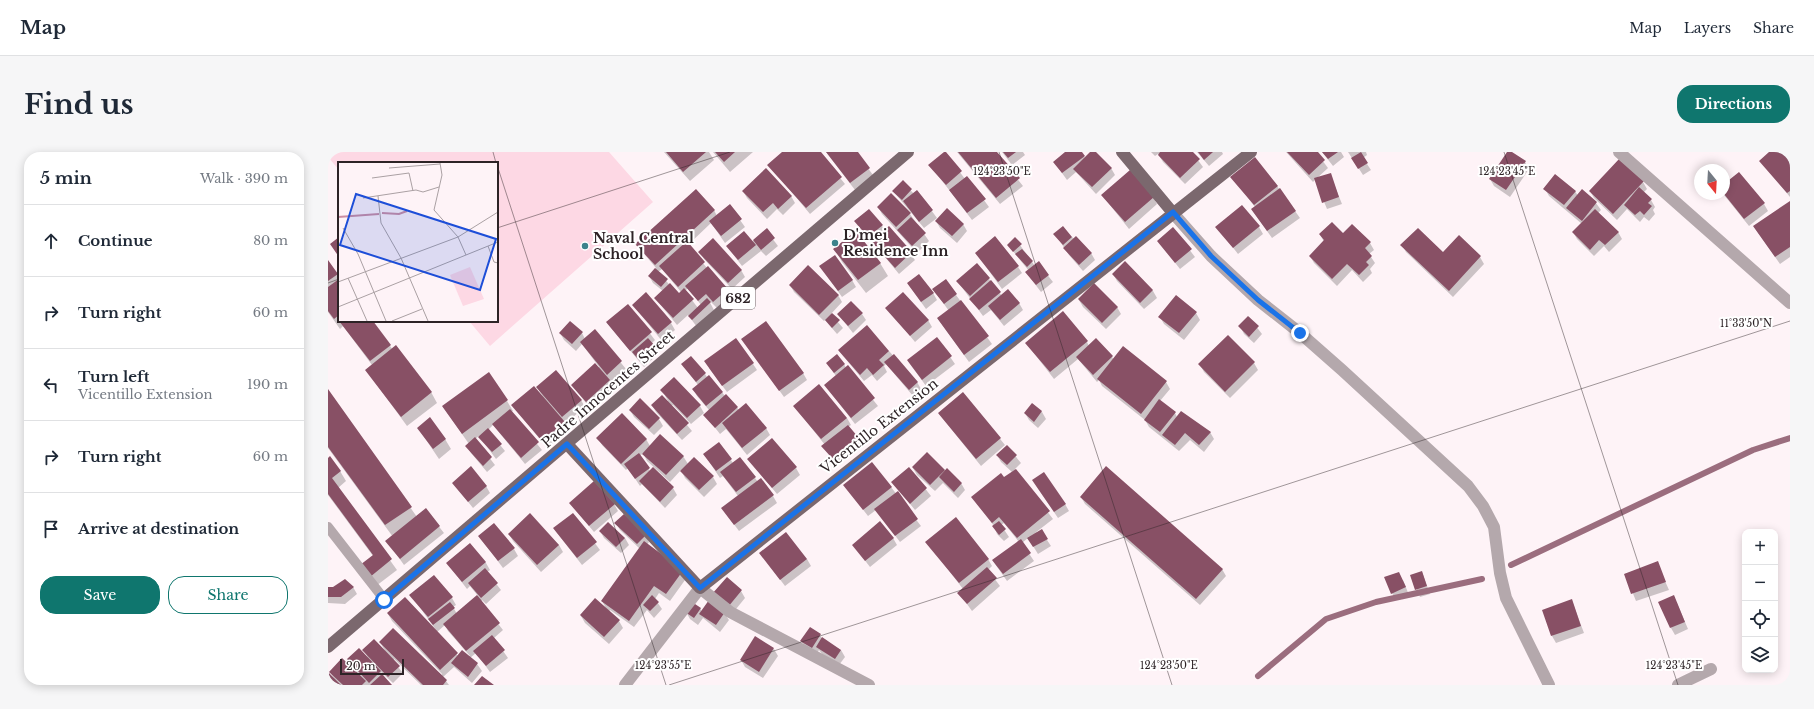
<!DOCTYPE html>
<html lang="en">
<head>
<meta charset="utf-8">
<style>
  :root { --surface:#fff; --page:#f6f6f7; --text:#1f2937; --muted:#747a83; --line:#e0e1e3; --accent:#0f766e }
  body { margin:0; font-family:"Libre Baskerville",serif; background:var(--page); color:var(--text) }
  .controls { position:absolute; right:12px; bottom:12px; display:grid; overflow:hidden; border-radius:8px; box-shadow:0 2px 10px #0003 }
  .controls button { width:36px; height:36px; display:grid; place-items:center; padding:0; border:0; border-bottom:1px solid var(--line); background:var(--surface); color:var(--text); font:20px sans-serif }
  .compass { position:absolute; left:1366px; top:12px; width:36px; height:36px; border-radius:50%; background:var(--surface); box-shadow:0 2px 10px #0003; rotate:162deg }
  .scale { position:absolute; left:12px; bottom:10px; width:64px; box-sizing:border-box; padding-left:4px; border:2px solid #2d2326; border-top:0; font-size:11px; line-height:14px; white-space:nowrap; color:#2d2326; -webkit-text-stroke:3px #fff; paint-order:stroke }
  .stop { position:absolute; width:12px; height:12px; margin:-9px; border:3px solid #1a73e8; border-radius:50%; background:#fff }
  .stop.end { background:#1a73e8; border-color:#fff; box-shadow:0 1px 4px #0008 }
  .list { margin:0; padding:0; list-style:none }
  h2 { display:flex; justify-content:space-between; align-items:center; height:52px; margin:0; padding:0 16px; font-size:17px }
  h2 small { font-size:13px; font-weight:400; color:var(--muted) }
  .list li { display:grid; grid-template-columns:26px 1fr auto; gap:12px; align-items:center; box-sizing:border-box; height:72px; padding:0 16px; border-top:1px solid var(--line) }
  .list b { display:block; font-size:15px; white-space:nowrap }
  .list p { margin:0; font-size:13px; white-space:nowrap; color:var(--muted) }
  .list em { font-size:13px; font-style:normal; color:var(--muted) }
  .actions { display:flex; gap:8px; padding:12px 16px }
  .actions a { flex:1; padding:9px 0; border:1px solid var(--accent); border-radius:16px; text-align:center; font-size:14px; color:var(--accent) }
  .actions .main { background:var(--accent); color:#fff }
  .icon { flex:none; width:22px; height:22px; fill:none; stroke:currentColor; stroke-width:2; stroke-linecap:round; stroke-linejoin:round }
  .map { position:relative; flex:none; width:1462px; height:533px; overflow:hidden; border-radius:16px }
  header { display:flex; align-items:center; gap:24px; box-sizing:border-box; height:56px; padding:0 20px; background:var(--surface); border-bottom:1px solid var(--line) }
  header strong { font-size:19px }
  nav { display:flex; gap:22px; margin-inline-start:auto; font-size:14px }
  .intro { display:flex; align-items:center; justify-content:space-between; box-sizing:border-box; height:96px; padding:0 24px }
  h1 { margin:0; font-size:28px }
  .button { padding:10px 18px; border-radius:16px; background:var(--accent); color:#fff; font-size:14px; font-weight:700 }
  main { display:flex; gap:24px; padding:0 24px }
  aside { flex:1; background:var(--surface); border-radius:16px; box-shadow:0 2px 10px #0003 }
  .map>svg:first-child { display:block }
  .green { fill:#fdd8e4 }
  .shadow { fill:#0003; fill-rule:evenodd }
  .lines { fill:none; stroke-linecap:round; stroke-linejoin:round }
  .stream { stroke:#9b6d7e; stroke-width:6 }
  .building { fill:#885065 }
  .lane { stroke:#b4a8ac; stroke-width:10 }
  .street { stroke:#b4a8ac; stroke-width:12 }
  .primary { stroke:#7b686e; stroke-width:12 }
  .route { stroke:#1a73e8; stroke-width:5 }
  .ticks { fill:none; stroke:#2d2326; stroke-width:1; stroke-opacity:0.45 }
  .poi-dot { fill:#3c838c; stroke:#fff; stroke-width:1.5 }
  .labels { text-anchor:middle; stroke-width:4; stroke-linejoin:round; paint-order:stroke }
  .shield { fill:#fff; stroke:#6c6567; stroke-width:1 }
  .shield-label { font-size:13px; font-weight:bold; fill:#2d2326 }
  .poi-label { font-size:14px; font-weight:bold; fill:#2d2326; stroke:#fff; text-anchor:start }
  .street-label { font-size:14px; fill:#2d2326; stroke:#fff }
  .inset-river { fill:none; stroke:#ca8da3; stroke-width:2 }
  .inset-road { fill:none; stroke:#aaa0a3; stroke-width:1 }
  .view { fill:#1d4ed8; fill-opacity:0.15; stroke:#1d4ed8; stroke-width:2 }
  .inset-edge { fill:none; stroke:#2d2326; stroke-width:2 }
  .ticks-label { font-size:10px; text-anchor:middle; fill:#2d2326; stroke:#fff; stroke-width:4; stroke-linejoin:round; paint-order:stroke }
</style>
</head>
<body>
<header>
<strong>Map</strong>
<nav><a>Map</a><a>Layers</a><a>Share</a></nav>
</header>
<div class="intro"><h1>Find us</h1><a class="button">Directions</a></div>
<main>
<aside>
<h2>5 min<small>Walk · 390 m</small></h2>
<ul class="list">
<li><svg class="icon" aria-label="ahead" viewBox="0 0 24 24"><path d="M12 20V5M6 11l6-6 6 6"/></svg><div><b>Continue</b></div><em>80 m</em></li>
<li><svg class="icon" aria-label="right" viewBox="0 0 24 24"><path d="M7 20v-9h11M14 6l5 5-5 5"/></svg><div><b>Turn right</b></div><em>60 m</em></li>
<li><svg class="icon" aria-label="left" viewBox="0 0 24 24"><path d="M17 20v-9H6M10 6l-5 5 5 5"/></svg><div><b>Turn left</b><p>Vicentillo Extension</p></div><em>190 m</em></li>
<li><svg class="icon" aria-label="right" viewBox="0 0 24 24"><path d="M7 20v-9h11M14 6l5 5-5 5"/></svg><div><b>Turn right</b></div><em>60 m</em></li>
<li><svg class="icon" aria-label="arrive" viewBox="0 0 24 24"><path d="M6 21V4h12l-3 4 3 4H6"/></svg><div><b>Arrive at destination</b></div></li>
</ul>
<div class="actions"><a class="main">Save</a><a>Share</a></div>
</aside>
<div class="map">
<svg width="1462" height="533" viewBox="0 0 1462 533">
  <rect width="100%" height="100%" fill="#fef3f7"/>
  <!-- green -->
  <path class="green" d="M0,0H281L325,50L162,194L141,169H169V11H11V18L0,5Z"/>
  <!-- shadow -->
  <path class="shadow" d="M336,0H381L386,8L362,29Z
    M385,0H425L402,20Z
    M456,0H491L517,32L482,62L441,13Z
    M498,0H528L545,23L527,38Z
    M617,0L637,27L639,25L661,55L644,68L602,13Z
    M629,0H668L695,34L672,52Z
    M674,0H695L697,3L684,13Z
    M739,0H752L757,6L763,0H766L783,16L787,23L768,42L748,20L739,28L726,10Z
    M823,0H864L875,15L857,32L835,10L830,2L827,4Z
    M869,0H894L895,2L881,14Z
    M958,0H988L1000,16L988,27L1002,22L1014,52L999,57L987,28L985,30Z
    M994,0H1013L1016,5L1005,14Z
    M1020,0H1038L1039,3L1035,6L1043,18L1035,23Z
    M1180,0L1197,10L1201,17L1182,45L1166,34L1162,27Z
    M1443,0L1462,1V45L1432,9Z
    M904,25L949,34L972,66L944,86L924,58L927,55Z
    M575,30L586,42L589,39L609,66L596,76L565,39Z
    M1315,30L1319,37L1315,41L1323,48L1327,55L1325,58L1327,62L1321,69L1316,65L1312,70L1299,57L1289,68L1266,46L1262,39Z
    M1396,34L1436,52L1440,59L1421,74L1396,43Z
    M1217,37L1247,39L1250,44L1254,39L1268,51L1273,58L1270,61L1290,80L1294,87L1281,100L1276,94L1266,104L1249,87L1245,80L1254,72L1221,44Z
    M415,39L463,44L467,51L455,63L449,57L439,67L419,46Z
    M774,43L825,45L829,52L801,77Z
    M1462,50V105L1452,112L1426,75Z
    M402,54L417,75L397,91L383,71L360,93L403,145L389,156L380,147L386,158L369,175L360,163L349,173L327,146L335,139L325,131L321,124L328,116L308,92L386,58L389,64ZM334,117L353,140L350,142L330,120ZM360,136L373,153L370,156L357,139Z
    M550,55L582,62L601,89L589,101L554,62Z
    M608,69L635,72L639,79L629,91L612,76Z
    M528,70L554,74L557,79L561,75L587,108L571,122Z
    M889,75H931L935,82L910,102Z
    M845,76L867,105L852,117L830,89Z
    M438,78L450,94L438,104L433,99L414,114L399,94L424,90Z
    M727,82L744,85L763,101L767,108L755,119L741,103Z
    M992,82L1042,91L1046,98L1041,102L1047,111L1042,117L1044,121L1035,130L1024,118L1009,134L986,111L982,104L996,90Z
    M1131,85L1152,105L1156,112L1125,145L1078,100L1074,93L1115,101Z
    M687,86L707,114L710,111L725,130L713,140L703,127L698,120L701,119L680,93Z
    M507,97L552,111L560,124L538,141L514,110Z
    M372,100L413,118L417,125L404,137L376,107Z
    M648,101L690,115L694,121L674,137Z
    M0,109L11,125V169H44L65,198L103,240L109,251L79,274L38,218L44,213L15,174L12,177L0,160Z
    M797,110L825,139L829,146L816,157L789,129L785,122Z
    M497,121L524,128L528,135L514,145Z
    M661,127L674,144L691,151L695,158L676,174L663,158L655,164L630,130Z
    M617,128L664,192L641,210L610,167L621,159L610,144Z
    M580,132L605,141L609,148L598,157Z
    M462,133L510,143L514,150L503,162L515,176L509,182L497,168L496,169L466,140Z
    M751,148L789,155L793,162L778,177L755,155Z
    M300,153L327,188L324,191L331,201L316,215L279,171Z
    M305,153L343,171L347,178L334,189Z
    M559,156L600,168L604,175L587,190Z
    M868,161L872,168L856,188L836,172L832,165Z
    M510,162H534L538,168L525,181Z
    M921,165L934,182L926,191L916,182L912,174Z
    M267,179L298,217L282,230L286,235L262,256L244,233L271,215L254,192L248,199L236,188L232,181H254L257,187Z
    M900,185L926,211L930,218L902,246L876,220L872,213Z
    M609,186L627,212L598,234L580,209Z
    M415,188L475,221L479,228L456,245Z
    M759,190L761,194L784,205L786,208L838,230L842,237L832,249L847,261L849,265L882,280L886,287L876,300L862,288L851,299L821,275L817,268L774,234L771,228L769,230L750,207L726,227L698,191Z
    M511,199H561L589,230L593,237L585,244L558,212L556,214L559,220L549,229L544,223L536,229Z
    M499,211L516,212L518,216L519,215L550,254L527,272L497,233L508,224Z
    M354,212L377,222L379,225L381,224L397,244L398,243L411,258L438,276L442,283L419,303L398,277L392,282L377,263L381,258L369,244L365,237L370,233Z
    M425,212L429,218L399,240L381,216Z
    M160,222L179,249L185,259L183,260L214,298L197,312L165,273L160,278L177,299L168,307L151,284L147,287L167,313L159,320L143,301L139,294L141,292L115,255Z
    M209,235L253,248L257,255L238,271L234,267L240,278L219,296L185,254L215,245Z
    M334,238L372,254L376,261L363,272L345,253L343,254L364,279L354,288L328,260L324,253L340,249Z
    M0,239L89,365L98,358L116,381L76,413L59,389L65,385L0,296Z
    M635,241L677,293L653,314L611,262Z
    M705,252L714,260L718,267L710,276L701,268L697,261Z
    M466,254L519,266L523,273L520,275L533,292L509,313L495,295L497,293Z
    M302,258L331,267L335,274L326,283L306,265Z
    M90,276L117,287L123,297L111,307Z
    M270,286L318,287L322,294L355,304L360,312L385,325L389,332L376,345L357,326L353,318L342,330L319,309L315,301L312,304L322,319L325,316L345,336L349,343L337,356L314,332L312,334L300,316L298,318L274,293Z
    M391,291L405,311L412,306L430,330L445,344L449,351L411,379L399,363L410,344L395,324L392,326L376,302Z
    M679,294L693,311L687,317L725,367L707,381L713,379L723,394L710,402L700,386L694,391L706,409L679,429L665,409L691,390L676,371L673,373L681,385L676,389L669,382L666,374L649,352L684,320L673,310L669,303Z
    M599,302L617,320L633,331L637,338L630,346L615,331L607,339L589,323L585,316Z
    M0,307L12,319L18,329L10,336L69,418L48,434L39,424L45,404L0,343Z
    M420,307L468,316L472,323L449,342Z
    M581,316L603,344L587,358L565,331Z
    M705,329L737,352L741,359L730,366Z
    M125,331L158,334L162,341L145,356Z
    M516,333L563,335L593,374L572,390L548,358L540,364Z
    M753,345L894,417L898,424L872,453L757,352Z
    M242,351L286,352L290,359L266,380Z
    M245,362L272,398L254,413L226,377Z
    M202,363L231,393L235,400L213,420L185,389L181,382Z
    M288,371L317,383L321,390L319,393L357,428L342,449L331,441L327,447L334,457L326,466L319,458L306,475L282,458L281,460L291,469L295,476L281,492L257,471L253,464L279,458L274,449L312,397L292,378Z
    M272,379L297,386L301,393L293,401L276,386Z
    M151,384L186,397L190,404L175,416Z
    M565,386L569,393L542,415L525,393Z
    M599,390L660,407L664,414L660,418L672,434L644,459L631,441L635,437Z
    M142,392L158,411L162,418L159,420L173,438L158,452L154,448L153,450L175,478L166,486L180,506L162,520L148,501L142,506L149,512L154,519L144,531L126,515L115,525L121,533H93L66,507L65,509L75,521L65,531L52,519L63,533H0L1,523L7,528L2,520L25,517L20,508L40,506L36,498L57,499L52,490L113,524L114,522L64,469L60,462L108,478L83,443L124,446L128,453L125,455L129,462L150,444L142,434L139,437L119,411ZM117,473L120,479L142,504H130L109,480Z
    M432,401L479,407L483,414L457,434Z
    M1329,411L1341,438L1308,449L1297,422Z
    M1094,420L1102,442L1092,445L1083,424Z
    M1075,428L1081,443L1068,448L1064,441Z
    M25,435L29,442L17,452L0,451V436Z
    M413,439L417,446L404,462L390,450Z
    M1244,449L1256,481L1228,491L1224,484Z
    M1349,451L1360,477L1347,483L1343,476Z
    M372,456L374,460L396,461L401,468L392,480L375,466L370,473L362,467L358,460Z
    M492,483L494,487L513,498L517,505L511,513L494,502L491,498L488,503L478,496L473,489Z
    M446,497L450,504L435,526L417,515L413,508Z"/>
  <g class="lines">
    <!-- stream -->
    <path class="stream" d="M1183,413L1425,298L1462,286
      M930,524L998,467L1048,450L1154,427"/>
  </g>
  <!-- building -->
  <path class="building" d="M338,0H378L355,20Z
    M387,0H407L396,10Z
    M454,0H493L514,25L478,56L439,13Z
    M498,0H530L542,16L522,31Z
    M616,0H618L634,19L618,33L600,13Z
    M630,0H669L692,26L668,46Z
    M675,0H688L680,6Z
    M737,0H754L757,4L734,21L725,10Z
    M762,0H768L784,16L764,35L745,17Z
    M832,0H865L872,7L852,26L830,3Z
    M870,0H885L876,8Z
    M959,0H990L997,8L981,23Z
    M994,0H1010L1000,7Z
    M1033,0L1040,11L1030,17L1023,6Z
    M1179,0H1184L1198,9L1178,38L1161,27Z
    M1441,0H1462V39L1459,41L1431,9Z
    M927,5L950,34L926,53L902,25Z
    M1292,6L1316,29L1285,62L1261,39Z
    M438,16L464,44L450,57L445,51L435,60L414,39Z
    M802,18L826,45L797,70L773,43Z
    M1411,20L1437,51L1416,67L1396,42V32Z
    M1003,21L1011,45L994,51L986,26Z
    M1227,22L1248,39L1236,53L1215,37Z
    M639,24L658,47L639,61L621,38Z
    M575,28L584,37L574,48L564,39Z
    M1311,35L1324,47L1320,51L1324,54L1316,63L1312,59L1307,63L1296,53Z
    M952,36L968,59L939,79L923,57Z
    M368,37L387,58L327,113L307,92Z
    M1254,37L1269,50L1254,69L1238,56Z
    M589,38L605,58L591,70L575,49Z
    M563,41L583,61L568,75L549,55Z
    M1462,49V95L1447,105L1425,74Z
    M402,52L414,67L393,84L381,69Z
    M914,53L932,74L905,96L887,75Z
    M619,56L636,72L624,84L607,69Z
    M541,57L555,73L540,85L526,69Z
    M1267,57L1291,80L1277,93L1271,88L1262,98L1244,80Z
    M583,65L598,81L584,94L569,78Z
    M1004,70L1015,81L1024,72L1043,90L1037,96L1044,104L1038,110L1041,113L1031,123L1019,112L1004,127L981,104L996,88L991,82Z
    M561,74L584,100L567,116L543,89Z
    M735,74L744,85L735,93L725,82Z
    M845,75L864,97L847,111L829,89Z
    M439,76L447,86L433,98L425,88Z
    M1090,76L1115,100L1131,83L1153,104L1121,139L1072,93Z
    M416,79L428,93L410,108L398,94Z
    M528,79L553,111L530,128L505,97Z
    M667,84L691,114L670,130L647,101Z
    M748,84L764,101L751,113L735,96Z
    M11,85V105L2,92Z
    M687,85L694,92L685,100L679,93Z
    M385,86L414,118L400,131L370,100Z
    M359,89L377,110L350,135L331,114Z
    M694,97L705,109L699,115L687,102Z
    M507,103L525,128L510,139L491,114Z
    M0,108L10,122L0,129Z
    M711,109L721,123L708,133L697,120Z
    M797,109L825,138L812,151L784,122Z
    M649,111L662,126L642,144L628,129Z
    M480,113L511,143L491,163L461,133Z
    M380,114L400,137L385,150L378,142L370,149L357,134Z
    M327,116L340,127L333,135L320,124Z
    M591,122L606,141L593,150L579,131Z
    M11,127V163L6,167L0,159V135Z
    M618,127L629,142L616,152L604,137Z
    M663,128L673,140L651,158L641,147Z
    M342,131L351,141L356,136L366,147L345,166L326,146Z
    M766,131L790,155L774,171L750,147Z
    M680,137L692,151L672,168L660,154Z
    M318,140L344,170L330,182L304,153Z
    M575,140L601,168L582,184L557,156Z
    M848,143L869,160L851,181L830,165Z
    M379,146L383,150L364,168L360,164Z
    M633,148L661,184L636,203L609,166Z
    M523,149L535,161L520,174L509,162Z
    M300,152L324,180L302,199L278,170Z
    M735,159L760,189L722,220L697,191Z
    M504,161L512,168L504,176L497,168Z
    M920,164L931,174L921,185L910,174Z
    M11,169H45L63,193L42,209Z
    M242,169L255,180L244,192L231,181Z
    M438,169L476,221L451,239L413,187Z
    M539,173L561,199L551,208L556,213L545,223L539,216L532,223L510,198Z
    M267,177L294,209L279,223L252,190Z
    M900,183L927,210L897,240L870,212Z
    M609,185L624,204L594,228L579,208Z
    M320,186L327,194L311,208L304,200Z
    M408,186L426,211L394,234L376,209Z
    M768,186L785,204L765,223L748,205Z
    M68,193L104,240L73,265L37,218Z
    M795,194L839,229L813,262L769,227Z
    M509,202L517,212L506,221L498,211Z
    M566,202L590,230L581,238L556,210Z
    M363,204L378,221L368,230L353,212Z
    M267,211L282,228L258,250L243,233Z
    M520,213L547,246L523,266L496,233Z
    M228,218L254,248L234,265L208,235Z
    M161,220L180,248L134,282L114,254Z
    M381,223L395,240L378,254L364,237Z
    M346,225L373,253L359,266L332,238Z
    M491,232L519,266L493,287L465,254Z
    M206,234L237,270L214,289L183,253Z
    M0,237L84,355L57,373L0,295Z
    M635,240L673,286L648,307L610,261Z
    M398,242L410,255L387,276L375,263Z
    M334,243L361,271L349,282L323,253Z
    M312,246L332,266L321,277L301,258Z
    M831,247L848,260L832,280L816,268Z
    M418,251L439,276L414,296L394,271Z
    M704,251L714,259L706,270L696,261Z
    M182,257L211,290L193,306L164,272Z
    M853,259L883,280L871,293L857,281L847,293L834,283Z
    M294,261L319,287L293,312L268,286Z
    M102,265L118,287L105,297L89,276Z
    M520,273L530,285L504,306L493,294Z
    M160,276L174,292L164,300L150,285Z
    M332,282L356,304L338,323L314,302Z
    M147,285L164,305L155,314L137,294Z
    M444,286L469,315L444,336L419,307Z
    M391,290L404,307L388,319L375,302Z
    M679,293L689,303L679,313L668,303Z
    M599,300L617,318L602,333L584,315Z
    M311,301L322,316L307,327L296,312Z
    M2,304L13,319L4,326L64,407L42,425L32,413L45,403L0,342V306Z
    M366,305L386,324L371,338L352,319Z
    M412,305L428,325L408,340L392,320Z
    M544,310L564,335L535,358L515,333Z
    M143,314L159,334L140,350L124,331Z
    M778,314L895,417L868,447L752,345Z
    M325,315L346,335L332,350L311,329Z
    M581,315L599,336L582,352L563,330Z
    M619,316L634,331L626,340L611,325Z
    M688,317L722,359L689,386L671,365L664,371L643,345L673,321L676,325Z
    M716,320L738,352L726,360L704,328Z
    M433,326L446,343L406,373L393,356Z
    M266,329L287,352L261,374L241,351Z
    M570,339L590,367L567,384L546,357Z
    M98,356L112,374L72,407L57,389Z
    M202,361L231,393L209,413L180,382Z
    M245,361L269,390L249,406L225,376Z
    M296,362L318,383L309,392L286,371Z
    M628,365L661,407L631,431L597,390Z
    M552,369L566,386L537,409L524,393Z
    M671,369L678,377L671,383L664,374Z
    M280,370L297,386L288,395L271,379Z
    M166,371L187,396L170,409L150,384Z
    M714,377L720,387L705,395L699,386Z
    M458,380L479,407L452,428L431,401Z
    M693,387L703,401L675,422L664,408Z
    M316,389L344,410L354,420L338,442L326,434L301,469L273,449Z
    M142,391L158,410L134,430L118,411Z
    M1330,409L1338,430L1303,442L1296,422Z
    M659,415L669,426L639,452L629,441Z
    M157,416L170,431L153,446L140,431Z
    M1094,419L1099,434L1087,438L1082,423Z
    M1071,420L1078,435L1063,442L1056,425Z
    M106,423L125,445L100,465L81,443Z
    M399,425L414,438L400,455L384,442Z
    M17,427L26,435L13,445H0V435H5Z
    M149,443L172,471L138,499L115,472Z
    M324,443L331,450L322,459L315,453Z
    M1346,443L1357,470L1342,476L1330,450Z
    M77,445L130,501L112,518L59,461Z
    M267,446L292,468L276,485L252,463Z
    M1244,447L1253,474L1223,484L1214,458Z
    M381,448L397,460L388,473L371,462Z
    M122,450L127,456L105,473L100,467Z
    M364,450L373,456L366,466L357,460Z
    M482,475L493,482L484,496L472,489Z
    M65,476L119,528L115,533H95L51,490Z
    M164,483L177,498L158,514L145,499Z
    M427,484L446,496L431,520L412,508Z
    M494,485L513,498L507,507L488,495Z
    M46,487L72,514L60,525L34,498Z
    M31,496L53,519L41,531L19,507Z
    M134,498L150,511L140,525L123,511Z
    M14,506L38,529L34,533H15L1,520Z
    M1,521L13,533H0Z
    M54,522L64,533H42Z
    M154,524L166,533H146Z"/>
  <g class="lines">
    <!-- lane -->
    <path class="lane" d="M0,375L56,447"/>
    <!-- street -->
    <path class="street" d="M1291,0L1462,151
      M845,61L883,104L930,148L972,181L1014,218L1140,334L1155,354L1166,375L1172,421L1178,446L1221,533
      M297,533L372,436L402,460L541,533
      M1350,533L1383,517"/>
    <!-- primary -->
    <path class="primary" d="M794,0L845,61
      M239,292L372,436L923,0
      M0,495L580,0"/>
  </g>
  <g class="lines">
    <!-- route -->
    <path class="route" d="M56,448L239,292L372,436L845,60L883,104L930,148L972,181"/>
  </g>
  <!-- ticks -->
  <path class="ticks" d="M165,0L168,11M671,0L844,533M1176,0L1350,533M169,13L338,533M169,76L402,0M0,131L11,127M341,533L1462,169"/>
  <!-- markers -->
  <g class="poi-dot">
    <circle cx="507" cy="91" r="4"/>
    <circle cx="257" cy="94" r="4"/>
  </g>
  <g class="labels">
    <!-- shield labels -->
    <rect class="shield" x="393" y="135" width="34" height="22" rx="3"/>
    <g class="shield-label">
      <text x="410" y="151">682</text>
    </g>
    <!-- poi labels -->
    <g class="poi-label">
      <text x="515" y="88">D'mei<tspan x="515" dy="16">Residence Inn</tspan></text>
      <text x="265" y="91">Naval Central<tspan x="265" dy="16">School</tspan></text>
    </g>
    <!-- street labels -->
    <g class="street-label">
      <text transform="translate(280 237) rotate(-41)" y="5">Padre Innocentes Street</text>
      <text transform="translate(551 274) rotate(-38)" y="5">Vicentillo Extension</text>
    </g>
  </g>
  <!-- overview -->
  <g transform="translate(10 10)">
    <rect width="160" height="160" fill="#fef3f7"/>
    <path d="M132,105L146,137L125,144L112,113Z" fill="#fdd8e4"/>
    <path class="inset-river" d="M44,51L61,52L69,49M0,55L41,52"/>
    <path class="inset-road" d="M102,1L104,13L96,48L120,75L160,50M51,6L102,2M34,16L71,11L75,29M40,34L43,61L63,96M25,36L78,28L85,30L101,25M5,66L20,92L48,159M150,84L156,100L160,101M63,96L90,159M10,116L29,159M0,120L120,75L128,93M0,145L160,80M54,159L84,147"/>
    <path class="view" d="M18,32L158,77L142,128L2,83Z"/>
    <rect width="160" height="160" class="inset-edge"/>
  </g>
  <g class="ticks-label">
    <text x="674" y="23">124°23'50"E</text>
    <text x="1179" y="23">124°23'45"E</text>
    <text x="1418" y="175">11°33'50"N</text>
    <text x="335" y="517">124°23'55"E</text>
    <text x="841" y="517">124°23'50"E</text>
    <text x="1346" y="517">124°23'45"E</text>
  </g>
</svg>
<div class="controls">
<button>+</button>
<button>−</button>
<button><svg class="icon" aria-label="locate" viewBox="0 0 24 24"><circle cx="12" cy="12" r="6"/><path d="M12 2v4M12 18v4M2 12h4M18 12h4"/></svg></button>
<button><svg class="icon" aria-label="layers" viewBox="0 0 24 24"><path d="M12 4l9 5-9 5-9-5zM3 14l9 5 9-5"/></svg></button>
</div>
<svg class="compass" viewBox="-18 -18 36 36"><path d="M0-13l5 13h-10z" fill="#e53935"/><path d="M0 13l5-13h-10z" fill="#747a83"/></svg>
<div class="scale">20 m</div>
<div class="stop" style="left:56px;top:448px"></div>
<div class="stop end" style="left:972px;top:181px"></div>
</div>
</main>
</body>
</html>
